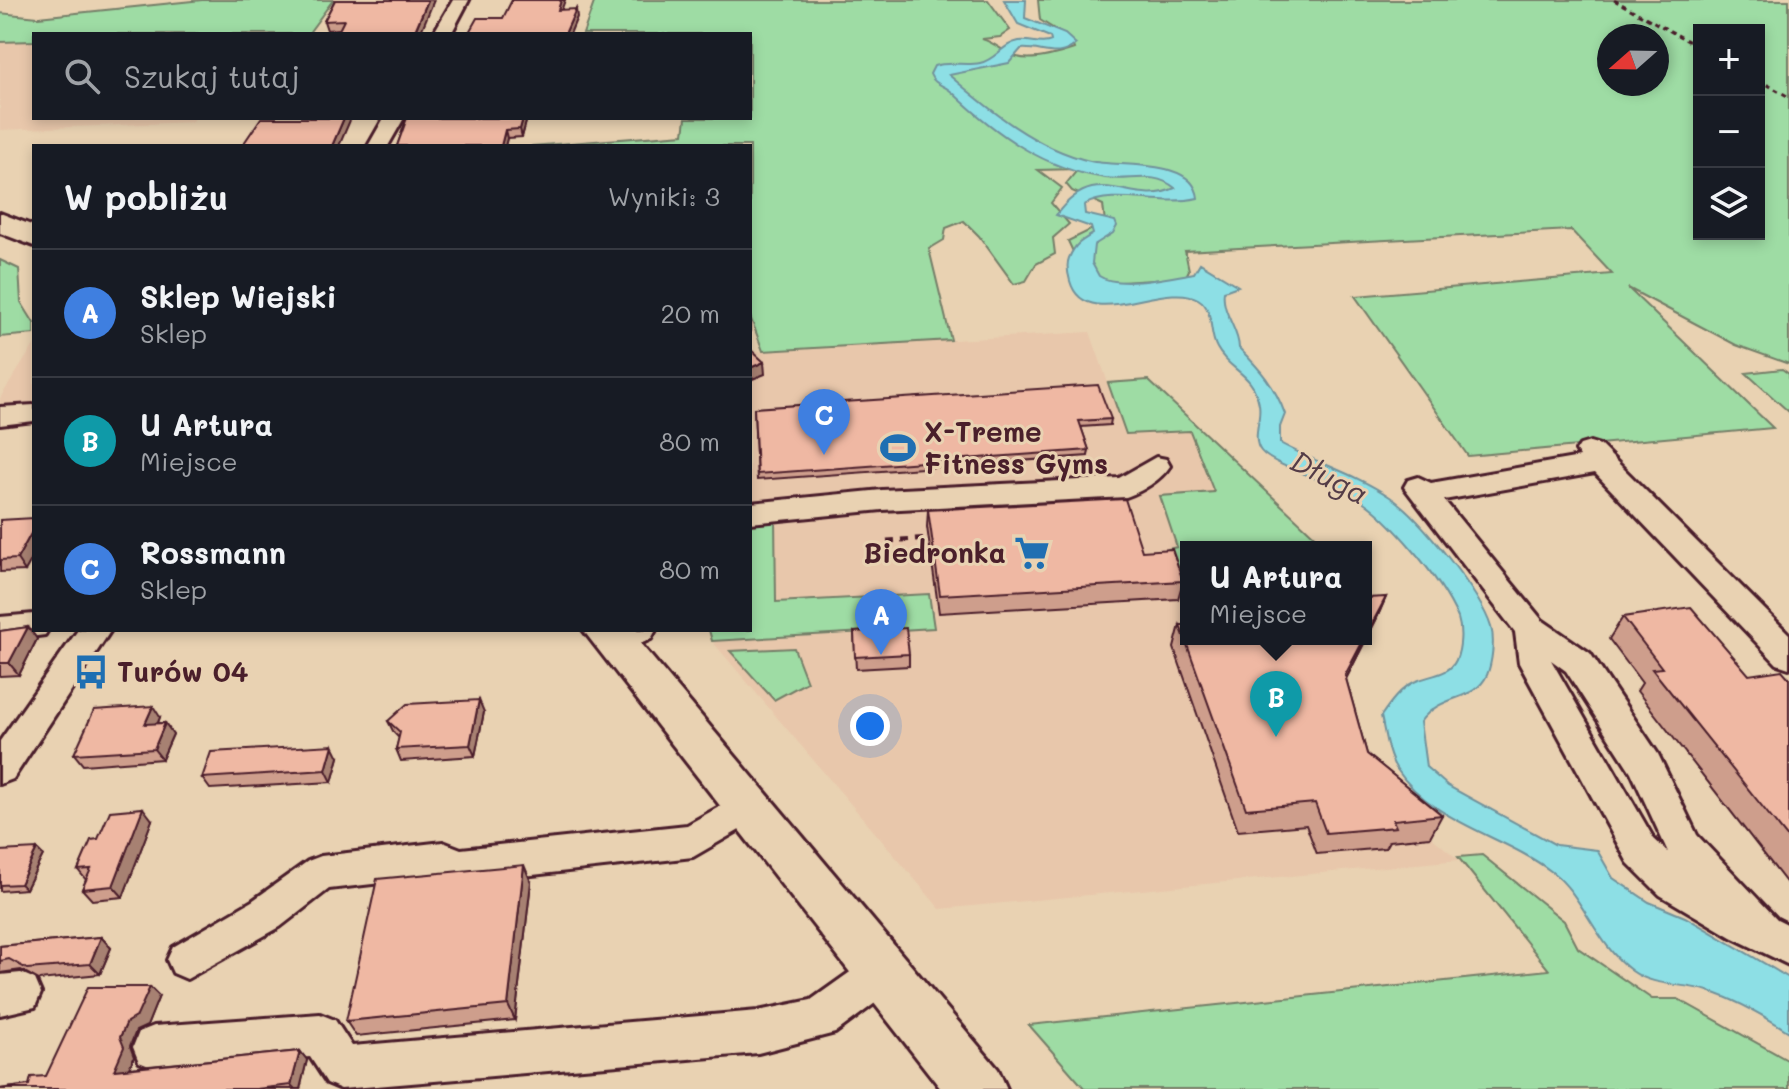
<!DOCTYPE html>
<html lang="pl">
<head>
<meta charset="utf-8">
<style>
  :root { --surface:#171b24; --page:#20242c; --text:#f1f3f6; --muted:#9ea1a6; --line:#363941; --accent:#b45309 }
  body { margin:0; font-family:Mali,sans-serif; background:var(--page); color:var(--text) }
  .controls { position:absolute; right:24px; top:24px; display:grid; overflow:hidden; border-radius:0px; box-shadow:0 4px 12px #0003 }
  .controls button { width:72px; height:72px; display:grid; place-items:center; padding:0; border:0; border-bottom:2px solid var(--line); background:var(--surface); color:var(--text); font:40px sans-serif }
  .compass { position:absolute; left:1597px; top:24px; width:72px; height:72px; border-radius:50%; background:var(--surface); box-shadow:0 4px 12px #0003; rotate:250deg }
  .you { position:absolute; left:870px; top:726px; width:28px; height:28px; margin:-20px; border:6px solid #fff; border-radius:50%; background:#1a73e8; box-shadow:0 0 0 12px #1a73e833 }
  .badge { display:grid; place-items:center; width:52px; height:52px; border-radius:50%; background:var(--accent); color:#fff; font-size:26px; font-weight:700 }
  .pin { position:absolute; translate:-50% -66px; filter:drop-shadow(0 2px 4px #0008) }
  .pin::after { content:''; position:absolute; top:42px; width:28px; height:24px; background:inherit; clip-path:polygon(0 0,100% 0,50% 100%) }
  .popup { position:absolute; left:1180px; top:541px; width:192px; height:104px; box-sizing:border-box; display:grid; place-content:center; border-radius:0px; background:var(--surface); filter:drop-shadow(0 2px 6px #0005); font-size:26px; white-space:nowrap; color:var(--muted) }
  .popup b { font-size:30px; color:var(--text) }
  .popup::after { content:''; position:absolute; left:50%; top:100%; margin-left:-16px; border:16px solid transparent; border-top-color:var(--surface) }
  .list { margin:0; padding:0; list-style:none }
  h2 { display:flex; justify-content:space-between; align-items:center; height:104px; margin:0; padding:0 32px; font-size:34px }
  h2 small { font-size:26px; font-weight:400; color:var(--muted) }
  .list li { display:grid; grid-template-columns:52px 1fr auto; gap:24px; align-items:center; box-sizing:border-box; height:128px; padding:0 32px; border-top:2px solid var(--line) }
  .list b { display:block; font-size:30px; white-space:nowrap }
  .list p { margin:0; font-size:26px; white-space:nowrap; color:var(--muted) }
  .list em { font-size:26px; font-style:normal; color:var(--muted) }
  .icon { flex:none; width:44px; height:44px; fill:none; stroke:currentColor; stroke-width:2; stroke-linecap:round; stroke-linejoin:round }
  .map { position:relative; flex:none; width:1789px; height:1089px; overflow:hidden }
  .search { position:absolute; background:var(--surface); box-shadow:0 4px 12px #0003; left:32px; top:32px; width:720px; height:88px; display:flex; align-items:center; gap:20px; box-sizing:border-box; padding:0 28px; border-radius:0px; color:var(--muted); font-size:30px }
  .panel { position:absolute; background:var(--surface); box-shadow:0 4px 12px #0003; left:32px; top:144px; width:720px; height:488px; border-radius:0px }
  .map>svg:first-child { display:block }
  .built { fill:#e8c7ab }
  .green { fill:#9edca4; stroke:#747e68; stroke-width:2; fill-rule:evenodd }
  .water { fill:#8ddfe5; stroke:#72929b; stroke-width:2 }
  .lines { fill:none; stroke-linecap:round; stroke-linejoin:round }
  .minor-casing { stroke:#4a1f2b; stroke-width:6 }
  .major-casing { stroke:#4a1f2b; stroke-width:6 }
  .path-far1 { stroke:#4a1f2b; stroke-width:3; stroke-dasharray:5 4; stroke-linecap:butt }
  .path { stroke:#4a1f2b; stroke-width:5; stroke-dasharray:8 6; stroke-linecap:butt }
  .minor { fill:#e9d2b2; fill-rule:evenodd }
  .major { fill:#e9d2b2; fill-rule:evenodd }
  .wall { fill:#ce9e8c; stroke:#4a1f2b; stroke-width:2 }
  .shaded-wall { fill:#a78172; stroke:#4a1f2b; stroke-width:2 }
  .building { fill:#efb8a3; stroke:#4a1f2b; stroke-width:2 }
  .labels { text-anchor:middle; stroke-width:6; stroke-linejoin:round; paint-order:stroke }
  .poi-label { font-size:28px; font-weight:bold; fill:#4a1f2b; stroke:#e9d2b2; text-anchor:start }
  .water-label { font-size:30px; font-style:italic; fill:#543c47; stroke:#e9d2b2 }
</style>
</head>
<body>
<div class="map">
<svg width="1789" height="1089" viewBox="0 0 1789 1089">
  <rect width="100%" height="100%" fill="#e9d2b2"/>
  <filter id="ink" filterUnits="userSpaceOnUse"><feTurbulence type="fractalNoise" baseFrequency=".0125" numOctaves="2"/><feDisplacementMap in="SourceGraphic" scale="16" xChannelSelector="R" yChannelSelector="G"/><feConvolveMatrix kernelMatrix="1 2 1 2 8 2 1 2 1" color-interpolation-filters="sRGB"/></filter>
  <g filter="url(#ink)">
    <!-- built -->
    <path class="built" d="M34,41V118H195L192,122L0,130V42Z
      M1090,332L1108,383L1148,380L1326,547H1186V639H1366V585L1376,620L1336,698L1357,776L1459,860L940,909L712,641L709,630H750V352Z
      M34,345V408L0,410V398Z"/>
    <!-- green -->
    <path class="green" d="M202,0H333L308,34H34V41L0,42V13L38,17Z
      M595,0H988L1010,30L1000,37L982,39C996,43 1004,53 1017,57C1033,62 1059,54 1074,49L1070,39L1040,20L1038,0H1789V364L1736,345L1628,288L1773,428L1468,456L1355,296L1612,274L1571,230L1185,251L1189,270L1185,278L1088,284L1068,241L1105,223L1103,205L1072,191L1066,184L1078,169L1038,170L1062,188L1051,203L1069,224L1053,238L1055,254L1036,264L1026,281L1014,284L979,236L964,221L946,228L944,240L929,249L951,340L763,351L750,316V146H531L684,134L686,118H750V34H583ZM1699,30H1759V234H1699ZM1609,36H1657V84H1609Z
      M0,260L19,269L21,302L34,323V334L0,337Z
      M1782,369L1789,374V412L1746,373Z
      M1148,380L1326,547H1186V604L1168,549L1177,547L1160,496L1214,492L1190,431L1126,434L1108,383Z
      M775,516L776,602L929,594L934,628L712,641L709,630H750V525Z
      M794,648L807,682L774,700L730,651Z
      M1482,855L1564,921L1578,948L1652,999H1678L1789,1061V1089H1085L1029,1025L1549,970L1458,857Z"/>
    <!-- water -->
    <path class="water" d="M1004,0H1026L1025,18L1065,34L1076,44C1058,61 1041,47 1021,49L1009,63L949,75C991,111 1035,148 1090,161C1119,168 1194,157 1198,198C1160,207 1114,188 1084,205L1085,214L1115,221L1117,226L1113,233L1094,245L1092,263L1099,276C1118,289 1171,277 1194,273L1200,263L1238,286L1224,291C1221,313 1239,329 1239,348C1260,369 1275,386 1285,414L1280,427V443C1316,463 1354,473 1390,497C1419,516 1481,594 1491,627C1495,640 1492,663 1487,675C1474,703 1442,692 1420,722L1426,767L1448,786L1556,845L1597,850L1613,878L1649,902L1685,917L1789,978V1032C1763,1015 1737,1000 1708,991C1683,983 1654,987 1632,971C1596,945 1583,895 1552,872C1502,834 1433,824 1396,768C1387,754 1385,733 1381,716C1390,703 1400,689 1414,682C1428,675 1449,676 1456,660C1461,648 1462,630 1458,618C1442,580 1388,515 1353,495C1331,482 1273,466 1261,451C1251,439 1262,418 1259,404C1253,372 1230,372 1217,348C1208,333 1215,309 1198,299C1165,279 1085,334 1070,281C1068,274 1066,265 1069,258C1075,244 1081,241 1093,234L1091,227L1056,215C1099,158 1129,209 1175,188C1153,170 1131,182 1105,178C1044,169 996,134 953,93C945,85 934,85 930,74L934,66C949,61 965,66 980,63C996,60 1002,44 1019,41C1030,39 1041,46 1051,41L1050,37L1018,24Z"/>
    <g class="lines">
      <!-- minor casing -->
      <g class="minor-casing">
        <path id="minor" d="M453,0H469L451,34H433Z
          M384,118H404L388,146H368Z
          M34,405V421L0,425V407Z
          M1590,442L1600,445L1789,634V668L1777,664L1595,473L1444,500L1542,620L1590,653L1658,754L1697,835L1777,919L1789,925V965L1731,937L1660,895L1628,863L1519,663L1515,632L1404,487L1408,480L1418,477L1431,483L1580,457L1576,451L1580,445ZM1551,660L1566,671L1631,772L1668,852L1654,839Z
          M1156,457L1166,459L1170,466C1161,480 1141,492 1126,497L882,510L750,523V503L882,490L1119,478Z
          M34,614V630H48L45,635L0,641V617Z
          M78,630H111L13,779L0,784V741Z
          M613,630H656L651,639L616,655L605,652L600,643Z
          M749,790L762,795L767,806L762,817L693,857L460,883L442,876L329,889L280,927L187,979L173,973L167,960L173,947L252,901L308,861L321,856L443,842L461,849L687,825Z
          M884,953L898,958L904,972L898,986L835,1033L758,1053L341,1089L327,1083L310,1057L154,1068L139,1062L133,1047L139,1032L154,1026L320,1014L335,1020L352,1046L758,1011L811,1000L870,958Z
          M21,973L35,979L41,993L35,1007L0,1015V975Z"/>
      </g>
      <!-- major casing -->
      <g class="major-casing">
        <path id="major" d="M0,213L34,226V246L0,233Z
          M583,630H629L998,1069L1007,1089H941Z"/>
      </g>
      <!-- path-far1 -->
      <path class="path-far1" d="M1614,0L1699,47
        M1759,80L1789,97"/>
      <!-- path -->
      <path class="path" d="M887,541L929,538"/>
      <!-- minor -->
      <use href="#minor" class="minor"/>
      <!-- major -->
      <use href="#major" class="major"/>
    </g>
    <!-- wall -->
    <path class="wall" d="M335,0L420,34H337L340,29L327,30L324,21Z
      M407,118H527L522,137L507,138L505,146H397Z
      M754,408L1111,419L1110,425L1081,427L1089,450L1088,456L757,480Z
      M928,510L1142,551L1183,581L1178,599L939,613L927,527Z
      M0,520L25,571L0,572Z
      M1386,597L1376,620L1346,679L1367,754L1442,815L1430,837L1389,841L1385,848L1317,854L1306,825L1238,831L1174,648L1180,625L1186,639Z
      M1623,617L1749,675L1789,678V886L1637,691L1642,683L1609,639Z
      M28,627L37,639L19,675L0,676V631Z
      M854,632L909,654V666L856,669Z
      M484,712L475,756L401,761L396,749L399,738L394,733L388,721Z
      M160,717L158,723H165L173,734L162,759L83,765L74,754Z
      M339,757L332,782L210,789L202,778Z
      M152,820L123,897L92,900L82,889L86,880L78,870L98,839Z
      M0,851L43,855L26,889L0,891Z
      M531,882L515,1020L356,1036L346,1021Z
      M101,937L111,948L100,974L39,980L21,970L0,973V946Z
      M150,987L159,996L147,1026L136,1031L130,1046L134,1057L129,1068L300,1051L307,1060L300,1089H0L29,1085L46,1076Z"/>
    <!-- shaded-wall -->
    <path class="shaded-wall" d="M428,0H434L420,34H414Z
      M561,0H565L559,17L558,10Z
      M576,9L577,17L570,34H565Z
      M344,118H351L339,146H332Z
      M523,118H527L522,137L520,129Z
      M505,130L507,138L505,146H501Z
      M764,362L765,374L750,380V368Z
      M34,528V555L25,571L17,559Z
      M1386,597L1376,620L1336,698L1345,675L1364,639H1366V635Z
      M28,627L37,639L19,675L9,663Z
      M479,700L484,712L475,756L470,745Z
      M153,706L160,717L153,735L145,724Z
      M165,723L173,734L162,759L154,749Z
      M333,745L339,757L332,782L326,770Z
      M143,808L152,820L123,897L113,886Z
      M37,849L43,855L26,889L20,884Z
      M524,865L531,882L515,1020L508,1005Z
      M101,937L111,948L100,974L90,964Z
      M150,987L159,996L147,1026L136,1031L130,1046L134,1057L124,1079L114,1070L120,1037L127,1022Z
      M300,1051L307,1060L300,1089H295L291,1085Z"/>
    <!-- building -->
    <path class="building" d="M335,0H428L414,33L396,34H337L344,20L324,21Z
      M512,0H561L558,10L576,9L565,34H468L477,18H503Z
      M261,118H344L332,146H242Z
      M407,118H523L520,129L505,130L501,146H397Z
      M750,315V349L764,362L750,368Z
      M1098,385L1111,419L1079,421L1089,450L757,474L754,408Z
      M1125,499L1142,551L1172,549L1183,581L940,595L928,510Z
      M34,518V528L17,559L0,560V520Z
      M1386,597L1366,635V598Z
      M1691,607L1749,675L1782,670L1789,678V840L1652,669L1662,668L1623,617Z
      M1180,625H1186V639H1364L1345,675L1367,754L1442,815L1393,820L1396,827L1326,833L1315,803L1246,809Z
      M28,627L9,663H0V631Z
      M906,628L909,654L855,657L854,632Z
      M479,700L470,745L396,749L400,732L388,721L407,704Z
      M153,706L145,724L165,723L154,749L74,754L94,710Z
      M333,745L326,770L202,778L211,752Z
      M143,808L113,886L82,889L91,869L78,870L91,840L98,839L110,811Z
      M37,849L20,884L0,885V851Z
      M524,865L508,1005L346,1021L377,879Z
      M101,937L90,964L27,969L9,959L0,961V946Z
      M88,987H150L137,1016L127,1022L120,1037L124,1047L114,1070L300,1051L291,1085L256,1089H0L29,1085L31,1077L46,1076Z"/>
  </g>
  <!-- icons -->
  <defs>
    <g id="stadium-bare" transform="scale(2.76)"><path d="M0-5a6.5 5 0 1 0 0 10a6.5 5 0 1 0 0-10ZM-3.5-1.8h7v3.6h-7Z" fill="#1f6fb2" stroke="#e9d2b2" stroke-width="2.5" paint-order="stroke"/></g>
    <g id="supermarket-bare" transform="scale(2.76)"><path d="M-6-5.5h2.5l.6 2H6L4.5 2H-2.5L-4.4-4H-6ZM-1.5 3.2a1.3 1.3 0 1 0 .1 0ZM3 3.2a1.3 1.3 0 1 0 .1 0Z" fill="#1f6fb2" stroke="#e9d2b2" stroke-width="2.5" paint-order="stroke"/></g>
    <g id="bus-bare" transform="scale(2.76)"><path d="M-5-6H5V4H4V6H2V4H-2V6H-4V4H-5ZM-3.5-4V0h7V-4ZM-3.5 1.2v1.5H-2V1.2ZM2 1.2v1.5H3.5V1.2Z" fill="#1f6fb2" stroke="#e9d2b2" stroke-width="2.5" paint-order="stroke"/></g>
  </defs>
  <g fill-rule="evenodd">
    <use href="#stadium-bare" x="898" y="448"/>
    <use href="#supermarket-bare" x="1032" y="553"/>
    <use href="#bus-bare" x="91" y="672"/>
  </g>
  <g class="labels">
    <!-- poi labels -->
    <g class="poi-label">
      <text x="924" y="442">X-Treme<tspan x="924" dy="32">Fitness Gyms</tspan></text>
      <text x="1006" y="563" text-anchor="end">Biedronka</text>
      <text x="117" y="682">Turów 04</text>
    </g>
    <!-- water labels -->
    <g class="water-label">
      <text transform="translate(1329 478) rotate(27)" y="10">Długa</text>
    </g>
  </g>
</svg>
<div class="controls">
<button>+</button>
<button>−</button>
<button><svg class="icon" aria-label="layers" viewBox="0 0 24 24"><path d="M12 4l9 5-9 5-9-5zM3 14l9 5 9-5"/></svg></button>
</div>
<svg class="compass" viewBox="-18 -18 36 36"><path d="M0-13l5 13h-10z" fill="#e53935"/><path d="M0 13l5-13h-10z" fill="#9ea1a6"/></svg>
<div class="you"></div>
<div class="pin badge" style="left:881px;top:655px;background:#3f7fe0">A</div>
<div class="pin badge" style="left:1276px;top:737px;background:#0f9aa8">B</div>
<div class="popup"><b>U Artura</b>Miejsce</div>
<div class="pin badge" style="left:824px;top:455px;background:#3f7fe0">C</div>
<div class="search"><svg class="icon" aria-label="search" viewBox="0 0 24 24"><circle cx="10" cy="10" r="6"/><path d="M15 15l6 6"/></svg>Szukaj tutaj</div>
<section class="panel">
<h2>W pobliżu<small>Wyniki: 3</small></h2>
<ul class="list">
<li><span class="badge" style="background:#3f7fe0">A</span><div><b>Sklep Wiejski</b><p>Sklep</p></div><em>20 m</em></li>
<li><span class="badge" style="background:#0f9aa8">B</span><div><b>U Artura</b><p>Miejsce</p></div><em>80 m</em></li>
<li><span class="badge" style="background:#3f7fe0">C</span><div><b>Rossmann</b><p>Sklep</p></div><em>80 m</em></li>
</ul>
</section>
</div>
</body>
</html>
